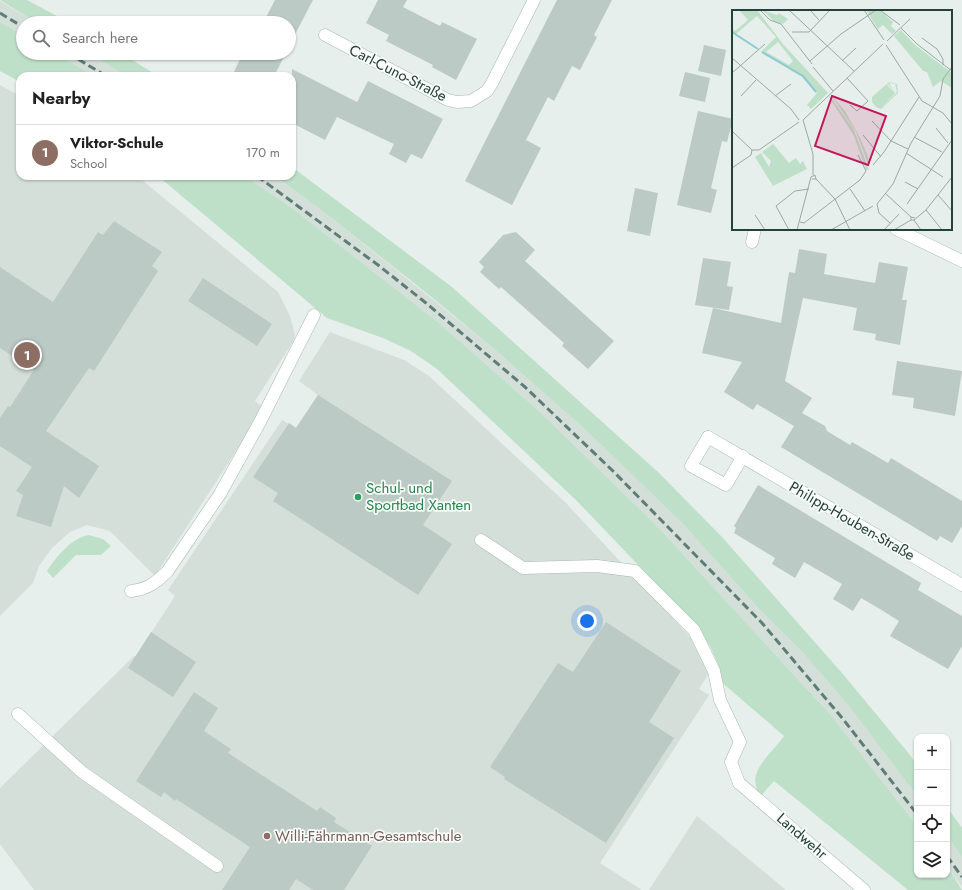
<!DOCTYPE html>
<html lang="en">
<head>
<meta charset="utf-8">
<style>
  :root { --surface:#fff; --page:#f6f6f6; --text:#222; --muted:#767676; --line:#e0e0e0; --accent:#804e3d }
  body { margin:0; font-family:Jost,sans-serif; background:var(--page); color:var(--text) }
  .controls { position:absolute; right:12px; bottom:12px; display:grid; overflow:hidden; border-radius:8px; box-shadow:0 1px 3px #0004 }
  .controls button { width:36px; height:36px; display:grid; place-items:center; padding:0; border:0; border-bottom:1px solid var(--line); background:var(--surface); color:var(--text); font:20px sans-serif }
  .you { position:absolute; left:587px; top:621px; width:14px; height:14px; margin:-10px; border:3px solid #fff; border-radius:50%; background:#1a73e8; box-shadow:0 0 0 6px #1a73e833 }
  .badge { display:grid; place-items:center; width:26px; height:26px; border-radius:50%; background:var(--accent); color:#fff; font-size:13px; font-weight:700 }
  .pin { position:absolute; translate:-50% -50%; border:2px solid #fff; box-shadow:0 1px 4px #0006 }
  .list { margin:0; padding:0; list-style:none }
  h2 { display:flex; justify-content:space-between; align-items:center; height:52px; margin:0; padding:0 16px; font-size:17px }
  h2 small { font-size:13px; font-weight:400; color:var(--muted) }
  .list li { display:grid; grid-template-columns:26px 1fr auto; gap:12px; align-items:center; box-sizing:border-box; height:56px; padding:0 16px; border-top:1px solid var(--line) }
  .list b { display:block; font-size:15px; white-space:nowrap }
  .list p { margin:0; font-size:13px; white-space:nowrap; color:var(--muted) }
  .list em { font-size:13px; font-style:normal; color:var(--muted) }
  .icon { flex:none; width:22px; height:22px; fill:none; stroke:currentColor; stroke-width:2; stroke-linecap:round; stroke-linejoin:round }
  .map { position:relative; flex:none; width:962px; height:890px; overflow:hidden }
  .search { position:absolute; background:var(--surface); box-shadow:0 1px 3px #0004; left:16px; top:16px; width:280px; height:44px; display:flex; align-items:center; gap:10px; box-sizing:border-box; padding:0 14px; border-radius:22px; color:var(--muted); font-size:15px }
  .panel { position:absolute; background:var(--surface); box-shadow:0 1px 3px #0004; left:16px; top:72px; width:280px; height:108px; border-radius:12px }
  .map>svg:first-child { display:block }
  .built { fill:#d4dfda }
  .green { fill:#bfe0c8 }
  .building { fill:#bbcac4 }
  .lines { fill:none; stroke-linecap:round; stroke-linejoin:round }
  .lane-casing { stroke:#a8b8b2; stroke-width:13 }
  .street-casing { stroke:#a8b8b2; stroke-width:13 }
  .lane { stroke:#fff; stroke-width:12 }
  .street { stroke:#fff; stroke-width:12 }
  .rail { stroke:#5f7d75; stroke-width:3; stroke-dasharray:8 4; stroke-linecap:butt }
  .leisure-dot { fill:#2e9e5b; stroke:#f7fbf9; stroke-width:1.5 }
  .education-dot { fill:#8d6e63; stroke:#f7fbf9; stroke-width:1.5 }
  .labels { text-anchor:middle; stroke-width:3.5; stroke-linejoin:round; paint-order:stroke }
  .street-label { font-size:15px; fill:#24423a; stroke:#f7fbf9 }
  .leisure-label { font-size:15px; fill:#27864d; stroke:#f7fbf9; text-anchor:start }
  .education-label { font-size:15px; fill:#785e54; stroke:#f7fbf9; text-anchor:start }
  .inset-river { fill:none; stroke:#8ec9d4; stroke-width:2 }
  .inset-road { fill:none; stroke:#98aaa4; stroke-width:1 }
  .view { fill:#c2185b; fill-opacity:0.15; stroke:#c2185b; stroke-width:2 }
  .inset-edge { fill:none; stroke:#24423a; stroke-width:2 }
</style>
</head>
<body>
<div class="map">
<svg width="962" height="890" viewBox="0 0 962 890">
  <rect width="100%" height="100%" fill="#e6efeb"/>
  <!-- built -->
  <path class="built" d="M0,1L37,23H23V35L0,22Z
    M55,53H88L127,76H94Z
    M0,85L20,96V176H137L278,292L290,316L295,335L294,340L255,401L264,408L155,576L110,531L87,525L70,532L52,548L39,566L33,583L0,616Z
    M245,176H275L325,213L492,347L589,433L684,525L761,611L804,654L848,705L917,796V826L829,713L657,526L540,412L439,323L292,208Z
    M330,332L404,360L429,376L566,503L692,639L709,673L699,689L709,695L600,863L642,890H34L0,844V788L134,656H136L175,596L168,590L282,420L296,428L318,395L299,381Z
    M697,816L786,890H649Z
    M947,836L962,857V887L947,866Z"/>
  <!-- green -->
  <path class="green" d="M0,0H27L70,23H37Z
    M0,22L23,35V53H55L94,76H20V82L0,71Z
    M88,53H121L158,76H127Z
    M292,167L452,287L658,472L722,537L842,673L910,755L917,765V796L848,705L804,654L761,611L684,525L589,433L492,347L424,291L325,213L275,176H292Z
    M158,176H245L292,208L439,323L540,412L657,526L829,713L917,826V875H947V866L962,890H908L774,781L761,796C743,773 772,754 784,736L719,680L718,664L710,646L686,615L577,501L437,369L411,351L383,338L327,318Z
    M89,535L103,539L111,546L101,555H76L53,578L47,571C56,557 71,538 89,535Z
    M947,807L962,828V857L947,836Z"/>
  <!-- building -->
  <path class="building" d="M275,0H313L289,46V23H263Z
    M378,0H407L403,7L440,26L442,22L477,39L456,80L432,67L433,65L386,41L389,35L366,23Z
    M557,0H612L594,35L597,37L580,70L572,66L554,101L548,97L526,140L541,148L512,205L465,181Z
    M704,45L726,50L721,76L698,71Z
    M243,53H286L274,76H232Z
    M292,69L357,102L368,81L443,119L422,159L411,154L406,163L389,154L394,144L337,117L325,140L292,123Z
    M685,72L710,78L705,102L679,96Z
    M698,111L733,119L727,142L722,141L711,188L717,190L711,213L677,205Z
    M635,188L658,193L650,236L627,231Z
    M114,221L162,252L152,266L158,271L94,371L89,368L46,431L99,466L79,498L64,486L51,527L16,516L23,495L16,491L32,467L0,446V418L8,406L10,407L34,370L0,348V267L53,302L98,232L103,235Z
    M516,232L535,250L525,261L614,341L588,369L562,346L564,343L501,287L499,289L480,272L484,267L479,262L503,235Z
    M799,249L827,254L824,274L875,283L879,262L908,267L902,300H907L900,345L875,340L876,334L853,330L857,308L803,298L785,381L812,398L802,413L825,426L827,431L850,445L852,442L888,463L891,458L962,501V526L952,543L940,536L937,541L781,447L794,426L757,404L753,410L724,392L742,362L702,353L713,308L781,323L789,272L795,273Z
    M703,258L731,262L727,286L733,287L729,310L695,305Z
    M203,278L272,324L257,346L188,301Z
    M897,361L962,371L955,416L913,408L914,398L892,395Z
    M318,395L452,481L423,525L452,544L418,595L273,501L278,493L253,477L289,423L296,428Z
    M758,485L921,583L918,590L962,616V646L948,669L890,636L899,621L880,609L861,598L853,611L833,599L842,584L804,562L795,578L772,564L775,558L734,533L736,528L734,526Z
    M606,622L681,671L649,722L674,738L606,843L504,779L505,777L490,767L558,663L573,672Z
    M151,632L196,662L173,697L128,668Z
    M194,692L218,708L204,731L231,749L228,753L317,811L320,807L336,818L334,822L372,846L344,890H313L296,879L289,890H222L250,847L176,799L175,801L164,792L161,797L136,781Z"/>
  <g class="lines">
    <!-- lane casing -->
    <g class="lane-casing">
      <path id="lane" d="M708,437L691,466L726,485L743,456
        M481,540L523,568L597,566L635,571L694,630L714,671L720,700L740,742L731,762L739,783
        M131,591C148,589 155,583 167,572L220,494L261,420L314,315
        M18,714L82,772L217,866"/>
    </g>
    <!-- street casing -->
    <g class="street-casing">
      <path id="street" d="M325,35L448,100L457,102L471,101L487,91L492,83L534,0
        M896,229L962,261
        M752,242L755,229
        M708,437L962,585
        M739,783L864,890"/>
    </g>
    <!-- lane -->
    <use href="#lane" class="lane"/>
    <!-- street -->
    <use href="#street" class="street"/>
    <!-- rail -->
    <path class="rail" d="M0,13L23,27
      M68,53L106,76
      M257,176L378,265L426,303L525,387L614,472L762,623L843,719L917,814
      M947,856L962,877"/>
  </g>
  <!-- markers -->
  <circle class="leisure-dot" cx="358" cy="497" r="4"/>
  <circle class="education-dot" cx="267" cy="836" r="4"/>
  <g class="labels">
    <!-- street labels -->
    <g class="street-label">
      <text transform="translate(398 73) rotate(27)" y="5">Carl-Cuno-Straße</text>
      <text transform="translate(852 521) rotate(30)" y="5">Philipp-Houben-Straße</text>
      <text transform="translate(802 836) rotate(41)" y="5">Landwehr</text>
    </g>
    <!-- leisure labels -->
    <g class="leisure-label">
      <text x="366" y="493">Schul- und<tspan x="366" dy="17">Sportbad Xanten</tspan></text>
    </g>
    <!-- education labels -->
    <g class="education-label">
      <text x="275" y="841">Willi-Fährmann-Gesamtschule</text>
    </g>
  </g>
  <!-- overview -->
  <g transform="translate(732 10)">
    <rect width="220" height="220" fill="#e6efeb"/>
    <path d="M7,0H25L51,34L96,83L79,99L75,95L85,83L70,67L29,42L44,27L25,6L4,24L27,40L0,23V18L3,21L16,10ZM46,32L61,51L57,55L34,42ZM30,0L45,5L47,3L56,9L51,14L42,11ZM134,0H148L161,12L159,16L164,21L160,24L151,15L146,19ZM169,20L183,35L220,63V78L209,71L201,77L195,62L191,61L162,26ZM157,72L165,74L166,83L149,99L144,97L140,92V87ZM157,73L163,74L165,82L151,96L163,83L155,75L141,88L156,74L163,83ZM99,85L113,101L127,126L136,146L138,159L124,122ZM98,86L122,120L137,160H134L122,126L97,87ZM41,134L57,153L64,148L68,154L71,151L75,159L41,176L23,147L29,143L37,157L39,151L30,142Z" fill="#bfe0c8" fill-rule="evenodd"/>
    <path class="inset-river" d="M0,22L26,39M30,42L71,66L84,82"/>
    <path class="inset-road" d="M28,0L38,10L49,14L80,54M57,0L122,61M78,0L87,10M132,0L152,30M148,0L168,15M169,18L185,34L220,61M60,22H77M77,22L98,0M190,28L205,39L211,49V55M155,31L178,9M154,35L190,91L211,103L220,114M0,48L59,99L67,110M78,51L109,24L144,0M110,51L124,38M81,57L101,81M0,63L33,34M115,68L136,91L125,101L118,95M9,86L24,70M43,86L59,74M71,110L151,34M71,110L81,144V165M140,111L159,131L176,139M204,118L216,133M0,121L20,140M131,125L149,147M182,127L210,142M174,143L211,167M141,155L152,142L187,87M0,158L19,145L20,140H27L67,112M84,169L103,189L118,220M173,172L186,179M118,179L133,201M154,184L179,207M206,185L220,201M175,194L220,130M194,200L210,220M23,205L33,220M183,208L179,207V210H182L194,200L220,167M182,210L189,220M68,212L72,213L128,170L134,161L126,145M158,213L147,203L145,194L161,174L179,133L208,86L211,69L220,57M57,220L44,196L63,181L77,179M65,220L79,167L83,165L84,169H80M99,220L141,196M152,220L167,204M162,220L179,210"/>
    <path class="view" d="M100,86L154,106L136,155L83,136Z"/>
    <rect width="220" height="220" class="inset-edge"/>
  </g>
</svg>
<div class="controls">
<button>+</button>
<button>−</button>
<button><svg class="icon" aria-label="locate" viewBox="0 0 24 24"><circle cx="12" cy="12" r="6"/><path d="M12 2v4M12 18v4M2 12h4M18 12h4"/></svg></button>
<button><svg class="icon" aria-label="layers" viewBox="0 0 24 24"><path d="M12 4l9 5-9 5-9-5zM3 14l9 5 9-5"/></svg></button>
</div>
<div class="you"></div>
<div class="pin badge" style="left:27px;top:355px;background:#8d6e63">1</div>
<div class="search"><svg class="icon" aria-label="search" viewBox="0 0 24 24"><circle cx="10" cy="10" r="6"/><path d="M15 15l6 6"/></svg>Search here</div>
<section class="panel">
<h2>Nearby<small></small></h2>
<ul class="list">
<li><span class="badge" style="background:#8d6e63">1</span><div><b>Viktor-Schule</b><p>School</p></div><em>170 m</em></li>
</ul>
</section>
</div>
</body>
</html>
